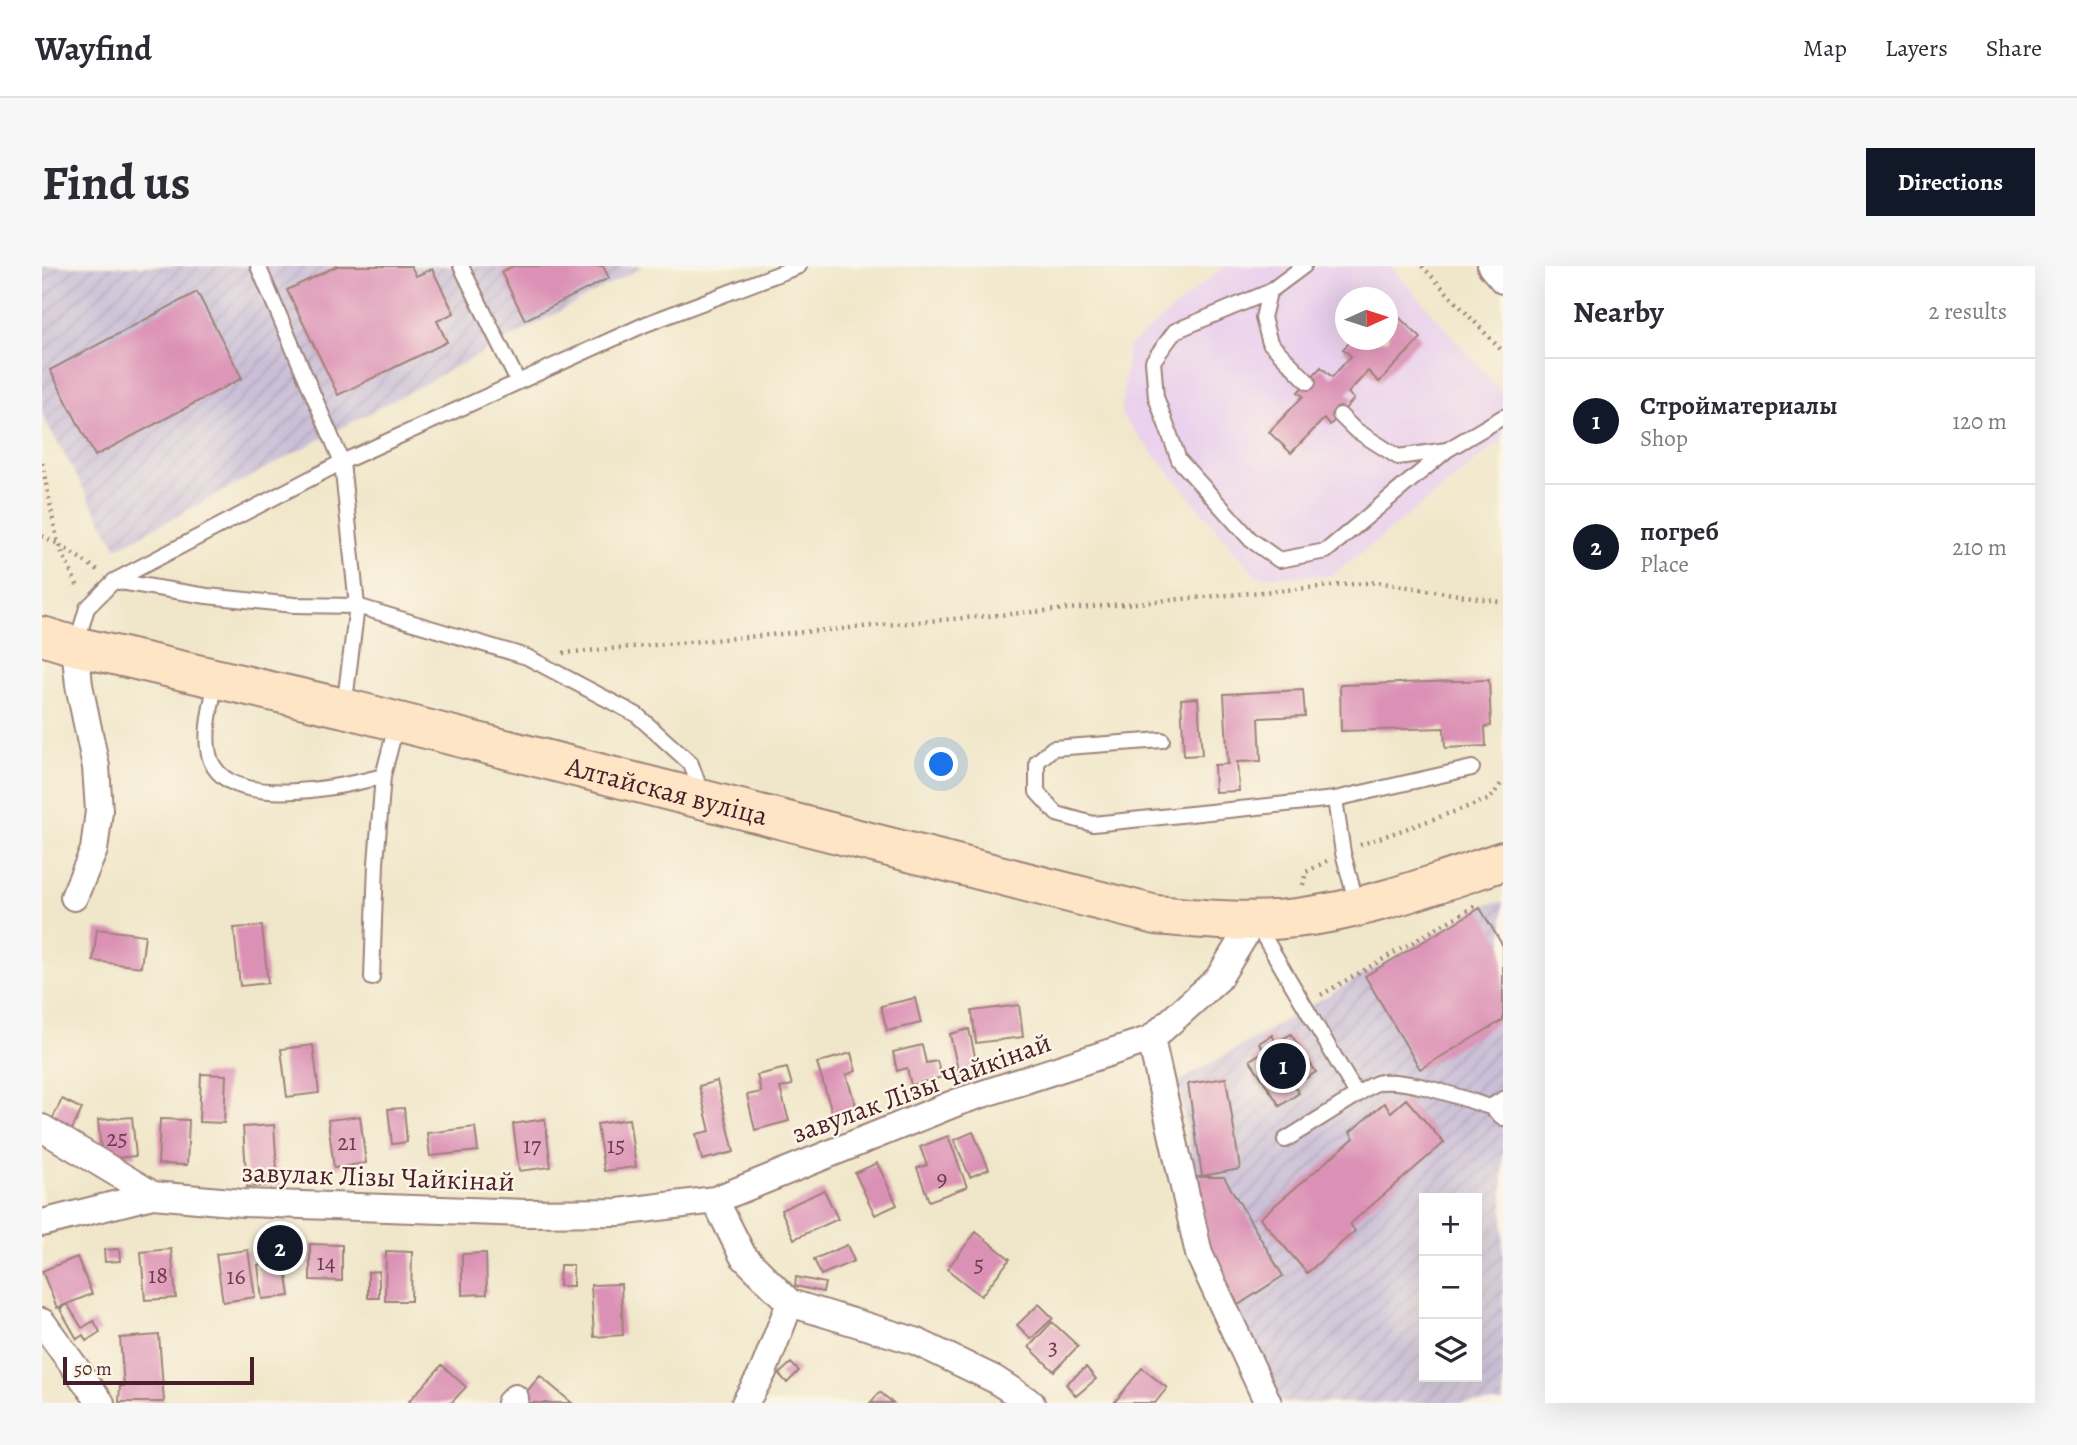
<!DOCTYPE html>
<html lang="en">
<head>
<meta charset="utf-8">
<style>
  :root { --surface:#fff; --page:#f7f7f7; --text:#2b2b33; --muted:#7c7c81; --line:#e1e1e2; --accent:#111827 }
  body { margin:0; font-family:Alegreya,serif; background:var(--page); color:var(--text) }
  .controls { position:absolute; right:21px; bottom:21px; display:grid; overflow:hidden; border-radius:0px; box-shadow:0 7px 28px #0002 }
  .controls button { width:63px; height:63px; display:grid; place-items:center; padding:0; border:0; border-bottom:2px solid var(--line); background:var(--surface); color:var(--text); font:35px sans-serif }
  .compass { position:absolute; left:1293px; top:21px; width:63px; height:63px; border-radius:50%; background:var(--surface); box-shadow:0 7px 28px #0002; rotate:87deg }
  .scale { position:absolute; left:21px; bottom:18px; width:191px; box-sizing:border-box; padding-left:7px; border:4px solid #4a1f2b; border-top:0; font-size:19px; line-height:24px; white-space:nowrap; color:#4a1f2b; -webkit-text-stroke:5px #fcf5e5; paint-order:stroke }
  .you { position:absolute; left:900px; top:499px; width:24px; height:24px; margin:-18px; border:5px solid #fff; border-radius:50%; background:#1a73e8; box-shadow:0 0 0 10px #1a73e833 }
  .badge { display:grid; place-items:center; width:46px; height:46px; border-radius:50%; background:var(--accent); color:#fff; font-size:23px; font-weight:700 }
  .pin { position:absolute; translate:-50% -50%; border:4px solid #fff; box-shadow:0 2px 7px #0006 }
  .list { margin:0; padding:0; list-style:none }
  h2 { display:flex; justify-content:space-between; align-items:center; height:91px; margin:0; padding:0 28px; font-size:30px }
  h2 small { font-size:23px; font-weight:400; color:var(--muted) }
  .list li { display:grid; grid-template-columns:46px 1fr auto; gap:21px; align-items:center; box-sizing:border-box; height:126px; padding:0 28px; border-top:2px solid var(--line) }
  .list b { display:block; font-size:26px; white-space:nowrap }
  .list p { margin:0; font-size:23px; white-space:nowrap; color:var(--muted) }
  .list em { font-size:23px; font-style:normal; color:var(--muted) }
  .icon { flex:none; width:38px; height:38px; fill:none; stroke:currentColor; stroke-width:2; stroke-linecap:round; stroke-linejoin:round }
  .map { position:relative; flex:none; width:1461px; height:1137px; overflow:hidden; border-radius:0px }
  header { display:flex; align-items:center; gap:42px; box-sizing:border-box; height:98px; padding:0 35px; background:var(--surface); border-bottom:2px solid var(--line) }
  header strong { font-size:33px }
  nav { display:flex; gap:38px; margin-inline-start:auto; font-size:24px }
  .intro { display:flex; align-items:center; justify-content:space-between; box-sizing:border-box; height:168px; padding:0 42px }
  h1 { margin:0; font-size:49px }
  .button { padding:18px 32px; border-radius:0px; background:var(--accent); color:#fff; font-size:24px; font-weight:700 }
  main { display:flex; gap:42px; padding:0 42px }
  aside { flex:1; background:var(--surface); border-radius:0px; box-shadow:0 7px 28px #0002 }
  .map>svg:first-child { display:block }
  .built { fill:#ead1ed; fill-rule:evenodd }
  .industrial { fill:url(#industrial-furrows); fill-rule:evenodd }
  .building { fill:#db91b5 }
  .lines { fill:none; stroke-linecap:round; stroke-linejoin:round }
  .service-casing { stroke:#9d837a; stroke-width:18 }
  .minor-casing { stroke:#9d837a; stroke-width:30 }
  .secondary-casing { stroke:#9d837a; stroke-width:42 }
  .path { stroke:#9d837a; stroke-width:4.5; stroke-dasharray:2 5; stroke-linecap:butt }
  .service { stroke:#fff; stroke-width:14 }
  .minor { stroke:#fff; stroke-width:26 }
  .secondary { stroke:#fde5c5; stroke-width:38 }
  .labels { text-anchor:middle; stroke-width:5; stroke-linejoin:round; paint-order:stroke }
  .number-label { font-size:24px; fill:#6e3c4e }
  .street-label { font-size:28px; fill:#4a1f2b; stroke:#fcf5e5 }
</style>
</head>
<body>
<header>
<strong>Wayfind</strong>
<nav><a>Map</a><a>Layers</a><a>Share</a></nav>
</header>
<div class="intro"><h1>Find us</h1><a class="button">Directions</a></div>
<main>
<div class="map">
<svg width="1461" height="1137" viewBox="0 0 1461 1137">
  <defs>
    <pattern id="industrial-furrows" width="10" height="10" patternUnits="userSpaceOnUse" patternTransform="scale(1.75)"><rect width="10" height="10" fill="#cabfd7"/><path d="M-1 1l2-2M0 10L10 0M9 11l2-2" fill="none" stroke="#afa4b9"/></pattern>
  </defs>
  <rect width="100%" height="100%" fill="#fcf5e5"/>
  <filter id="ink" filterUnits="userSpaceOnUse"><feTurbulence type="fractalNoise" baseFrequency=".0143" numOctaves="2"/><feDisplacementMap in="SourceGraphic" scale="14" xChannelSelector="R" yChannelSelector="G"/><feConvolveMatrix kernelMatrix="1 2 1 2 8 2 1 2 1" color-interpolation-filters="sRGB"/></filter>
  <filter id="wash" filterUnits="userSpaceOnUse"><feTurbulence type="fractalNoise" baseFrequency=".00686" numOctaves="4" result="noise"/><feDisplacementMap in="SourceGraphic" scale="28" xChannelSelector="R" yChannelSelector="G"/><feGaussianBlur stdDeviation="1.57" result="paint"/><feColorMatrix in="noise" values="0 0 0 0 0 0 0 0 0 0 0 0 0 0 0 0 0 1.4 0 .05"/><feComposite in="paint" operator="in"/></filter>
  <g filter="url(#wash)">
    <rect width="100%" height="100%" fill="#f0e7ca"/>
    <!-- built -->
    <path class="built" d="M1182,0H1349L1461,128V174L1290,310H1214L1079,149L1086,81ZM1304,32H1346V74H1304Z"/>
    <!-- industrial -->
    <path class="industrial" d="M0,0H602L75,282L0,149Z
      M1461,636V1137H1240L1166,980L1137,816L1442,639ZM1382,932H1435V1111H1382Z"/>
    <g id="blocks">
      <!-- building -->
      <path class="building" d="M295,0H369L374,10L390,3L412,47L395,55L405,76L296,129L245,24Z
        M471,0H561L567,12L483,54L459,6Z
        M155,26L200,112L53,190L8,104Z
        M1346,41L1379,72L1337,116L1326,105L1306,127L1312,133L1288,159L1282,153L1249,187L1227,166L1261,130L1256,126L1279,101L1290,111L1309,90L1301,83L1310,74H1346Z
        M1447,414L1449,460L1443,461L1444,480L1403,482L1402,462L1299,465L1298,419Z
        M1261,424L1263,450L1217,452L1219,495L1195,496L1197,525L1173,526L1172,499L1186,498L1182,428Z
        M1156,432L1160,489L1142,490L1139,433Z
        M1438,642L1461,680V754L1378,803L1323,710Z
        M220,660L226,717L198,720L192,662Z
        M55,663L103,669L99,701L51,695Z
        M873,732L879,757L845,765L839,740Z
        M977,739L981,771L934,777L930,745Z
        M927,763L936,804L917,809L908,768Z
        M1249,768L1274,806L1252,820L1257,827L1238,840L1208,794L1222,785L1217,777L1230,769L1234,777Z
        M271,779L277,827L245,831L239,783Z
        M880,779L884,797L895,795L900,811L869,819L865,802L855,805L851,786Z
        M809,787L814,805L804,809L815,842L791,849L775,797Z
        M745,802L750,819L738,822L747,855L713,864L705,829L719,826L715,809Z
        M159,808L184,809L182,857L157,856Z
        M1184,812L1198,903L1160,910L1146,818Z
        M675,815L692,886L660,894L654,868L668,865L657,820Z
        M20,833L40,843L26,872L6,862Z
        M1364,833L1402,877L1308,958L1313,965L1265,1007L1218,952L1312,872L1308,866L1342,837L1349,846Z
        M362,842L365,876L350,878L346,843Z
        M318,850L324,897L292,902L286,854Z
        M90,851L94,890L60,893L56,854Z
        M118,853L147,854L145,899L116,898Z
        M503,853L509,901L477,905L471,858Z
        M587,853L594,901L562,905L555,858Z
        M232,859L236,919L205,921L201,861Z
        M433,861L436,885L388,890L385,867Z
        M931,866L947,903L928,911L912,874Z
        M906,870L925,921L887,935L875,902L885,899L878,881Z
        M835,897L855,939L833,949L813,907Z
        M1154,911H1182L1241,1010L1193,1041L1167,976Z
        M782,924L796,953L752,973L739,944Z
        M934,966L968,993L939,1030L905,1003Z
        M243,976L244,988L233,989L232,977Z
        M268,978L300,979V1015L268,1014Z
        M805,979L812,995L779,1009L772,993Z
        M77,983L78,995L63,996L62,984Z
        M129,983L134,1032L103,1034L99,986Z
        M206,984L213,1031L181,1036L174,988Z
        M344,985L370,986L369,1035H343Z
        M444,987L445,1028L420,1029V988Z
        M35,991L50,1028L15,1042L0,1005Z
        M243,996L248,1030L220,1033L216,999Z
        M518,999H531V1020H517Z
        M337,1005V1032H326V1006Z
        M754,1011L783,1017L781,1026L753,1020Z
        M579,1018L581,1069L552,1071L549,1019Z
        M25,1038L40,1062L52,1055L58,1066L44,1075L41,1069L35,1073L18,1043Z
        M997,1038L1011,1052L989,1073L975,1059Z
        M1010,1056L1036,1080L1012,1105L987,1081Z
        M117,1069L122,1136H77L78,1120H82L78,1072Z
        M749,1097L757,1105L745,1117L737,1108Z
        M400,1099L424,1121L409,1137H370L367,1135Z
        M1044,1101L1054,1113L1034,1130L1024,1118Z
        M1100,1102L1125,1122L1113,1137H1072Z
        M498,1110L530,1137H487L480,1131Z
        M838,1126L851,1137H828Z"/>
    </g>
  </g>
  <g filter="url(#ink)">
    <use href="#blocks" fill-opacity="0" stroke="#9d837a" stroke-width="2"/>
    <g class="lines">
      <!-- service casing -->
      <g class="service-casing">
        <path id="service" d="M216,0L300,196L315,340L302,442
          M419,0L476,116
          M1262,0L1227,26L1221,52L1228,77L1266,116
          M1227,26L1133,65L1111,95L1114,131L1137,194L1209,274L1237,294L1284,285L1405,184
          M1298,149L1312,163L1356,191L1405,184L1461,151
          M72,315L165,330L252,339L315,340L485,391L595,449L649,498L660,529
          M34,379L45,342L72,315L300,196L604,58L757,0
          M174,414C170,438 160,471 169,495C190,545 300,521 341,510L355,456
          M1120,474L1011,482L995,496V526L1015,548L1051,558L1293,533L1301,587L1315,639
          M1293,533L1430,502
          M1215,659L1315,829L1243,874
          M330,712L334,597L341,510
          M1315,829C1322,824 1331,817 1339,816C1369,813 1419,832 1448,841L1461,833
          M1448,841L1461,852"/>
      </g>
      <!-- minor casing -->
      <g class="minor-casing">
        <path id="minor" d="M1449,0L1461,14
          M32,631L52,584L57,545L54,501L37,419L33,380
          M1212,654L1176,713L1109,773L1157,988L1226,1137
          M0,862L111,929
          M673,934L701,990L748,1037L873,1075L952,1113L989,1137
          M0,957L111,929L201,937L484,947L577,946L673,934L916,836L1109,773
          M0,1056L59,1137
          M468,1137L473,1132
          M703,1137L721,1106L748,1037"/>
      </g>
      <!-- secondary casing -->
      <g class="secondary-casing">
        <g id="secondary">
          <path id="s1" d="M0,370L33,380L302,442L1114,649C1161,653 1207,658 1254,652C1325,644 1393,618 1461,595"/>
        </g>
      </g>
      <!-- path -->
      <path class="path" d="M1380,0L1461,86
        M0,197L16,278L37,323
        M0,270L16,278L56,304
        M521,387L1335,316L1461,336
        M1318,579L1448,533L1461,515
        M1261,619L1264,606L1285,595
        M1279,729L1435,639"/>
      <!-- service -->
      <use href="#service" class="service"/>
      <!-- minor -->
      <use href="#minor" class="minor"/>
      <!-- secondary -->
      <use href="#secondary" class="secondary"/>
    </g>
  </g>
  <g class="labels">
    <!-- number labels -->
    <g class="number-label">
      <text x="75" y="880">25</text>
      <text x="305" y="884">21</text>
      <text x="490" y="887">17</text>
      <text x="574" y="887">15</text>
      <text x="900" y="920">9</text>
      <text x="284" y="1004">14</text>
      <text x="937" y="1006">5</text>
      <text x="116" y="1017">18</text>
      <text x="194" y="1018">16</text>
      <text x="1011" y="1089">3</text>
    </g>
    <!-- street labels -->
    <g class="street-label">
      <text dy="10" stroke="none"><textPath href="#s1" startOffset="644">Алтайская вуліца</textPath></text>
      <text transform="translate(879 821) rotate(-20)" y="10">завулак Лізы Чайкінай</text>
      <text transform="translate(336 910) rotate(2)" y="10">завулак Лізы Чайкінай</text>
    </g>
  </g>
</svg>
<div class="controls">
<button>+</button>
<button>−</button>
<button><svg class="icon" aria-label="layers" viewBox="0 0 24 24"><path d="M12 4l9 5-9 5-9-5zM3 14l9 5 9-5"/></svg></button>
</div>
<svg class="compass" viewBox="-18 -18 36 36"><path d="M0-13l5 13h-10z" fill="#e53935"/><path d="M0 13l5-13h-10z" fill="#7c7c81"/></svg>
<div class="scale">50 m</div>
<div class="you"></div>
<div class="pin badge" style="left:1241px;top:800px">1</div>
<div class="pin badge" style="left:238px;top:982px">2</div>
</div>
<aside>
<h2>Nearby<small>2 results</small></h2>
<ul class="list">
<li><span class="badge">1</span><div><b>Стройматериалы</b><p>Shop</p></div><em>120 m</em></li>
<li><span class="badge">2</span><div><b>погреб</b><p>Place</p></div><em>210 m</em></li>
</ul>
</aside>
</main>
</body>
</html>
